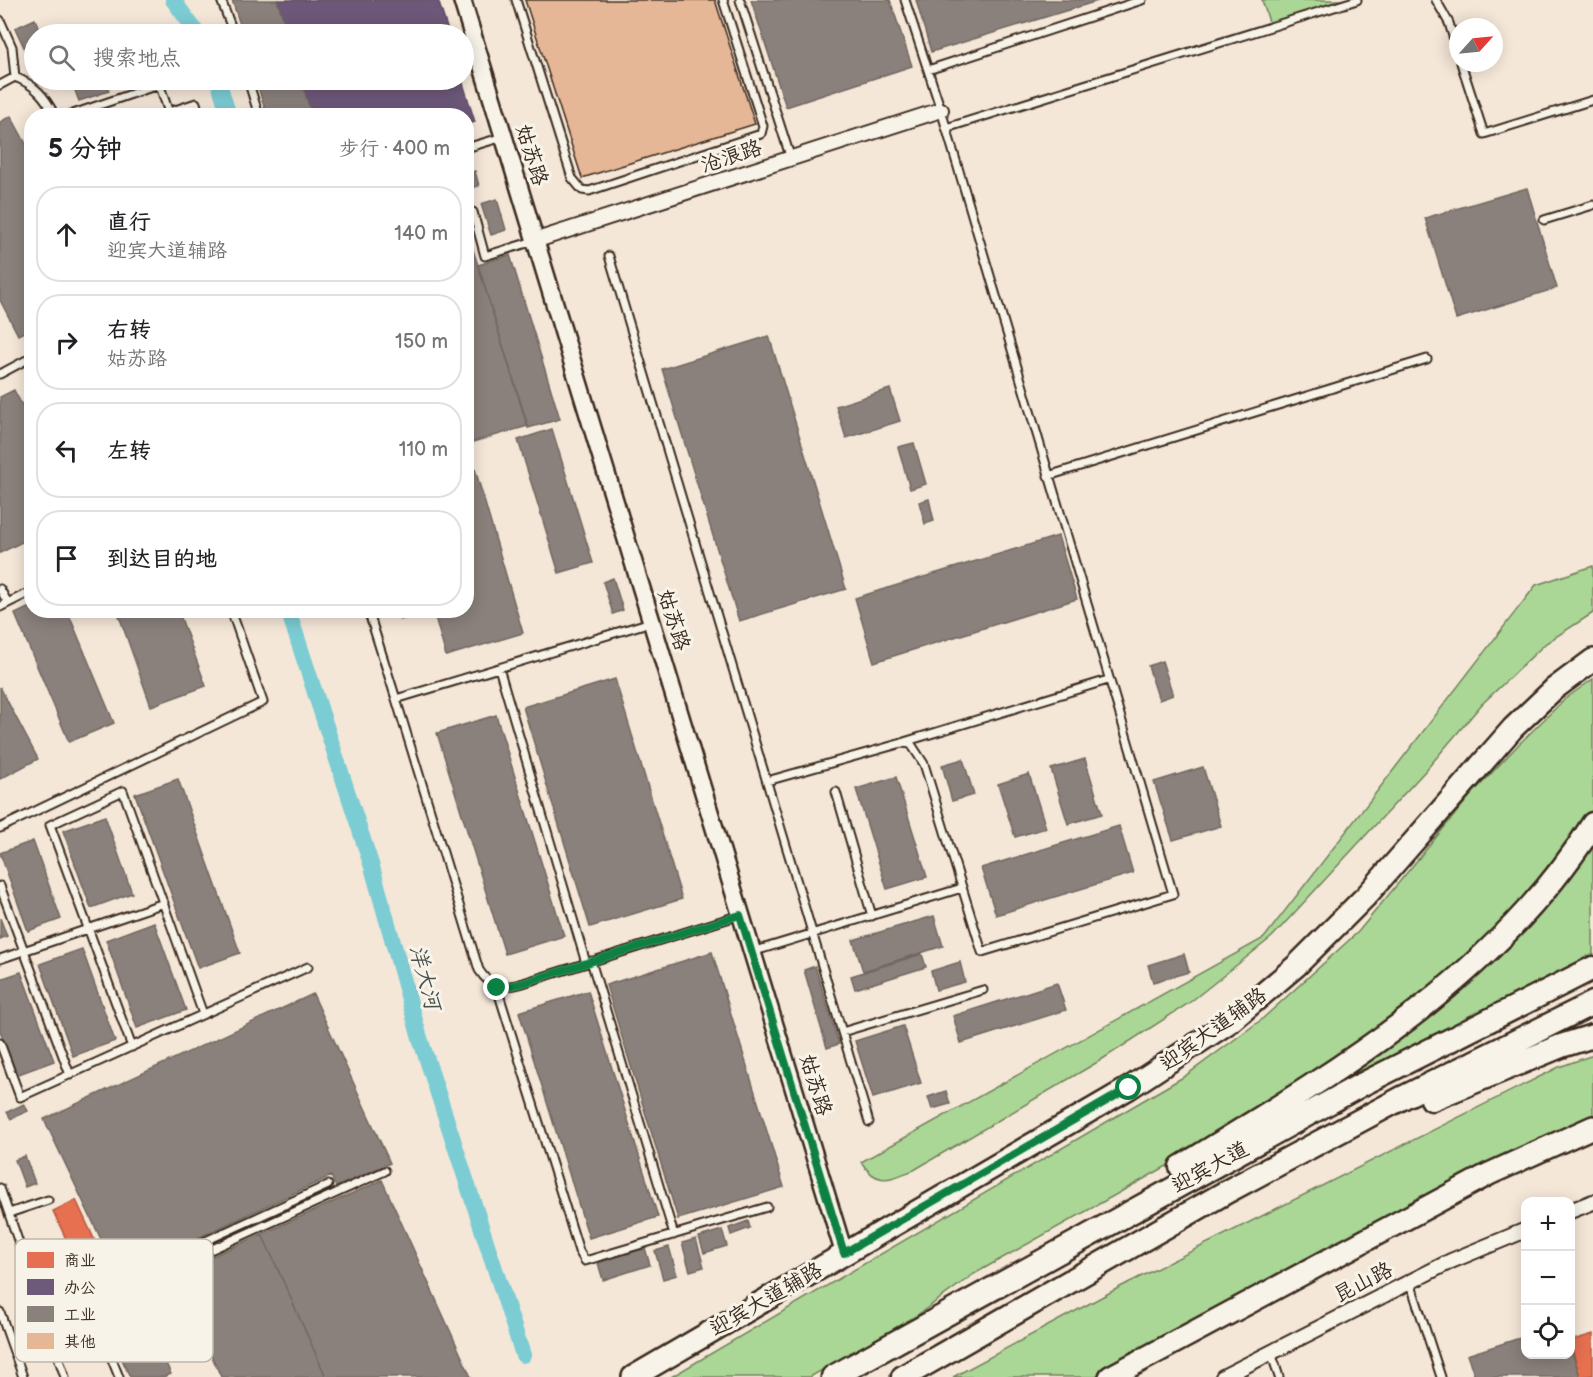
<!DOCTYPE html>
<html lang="zh">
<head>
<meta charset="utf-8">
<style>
  :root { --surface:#fff; --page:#f6f6f6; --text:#202124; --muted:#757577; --line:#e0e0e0 }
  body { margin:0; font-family:"Balsamiq Sans","LXGW WenKai TC",sans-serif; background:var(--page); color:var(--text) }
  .controls { position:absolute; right:18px; bottom:18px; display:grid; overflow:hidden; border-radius:12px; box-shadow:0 3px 15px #0003 }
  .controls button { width:54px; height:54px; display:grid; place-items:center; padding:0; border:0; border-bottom:2px solid var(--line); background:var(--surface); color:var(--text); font:30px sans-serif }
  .compass { position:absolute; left:1449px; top:18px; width:54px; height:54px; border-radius:50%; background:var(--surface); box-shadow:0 3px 15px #0003; rotate:63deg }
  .stop { position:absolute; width:18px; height:18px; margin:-14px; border:4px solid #0b8043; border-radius:50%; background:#fff }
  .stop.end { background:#0b8043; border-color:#fff; box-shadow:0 2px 6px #0008 }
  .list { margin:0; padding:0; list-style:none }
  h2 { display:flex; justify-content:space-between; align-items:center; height:78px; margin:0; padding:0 24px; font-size:26px }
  h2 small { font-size:20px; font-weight:400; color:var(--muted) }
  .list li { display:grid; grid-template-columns:39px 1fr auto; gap:18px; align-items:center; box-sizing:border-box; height:96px; margin:0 12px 12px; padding:0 12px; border:2px solid var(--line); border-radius:24px }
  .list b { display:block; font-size:22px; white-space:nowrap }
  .list p { margin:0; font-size:20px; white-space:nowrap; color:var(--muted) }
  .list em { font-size:20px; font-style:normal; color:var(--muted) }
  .icon { flex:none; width:33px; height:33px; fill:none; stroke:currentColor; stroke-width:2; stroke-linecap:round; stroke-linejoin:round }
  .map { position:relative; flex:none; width:1593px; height:1377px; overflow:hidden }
  .search { position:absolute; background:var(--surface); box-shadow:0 3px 15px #0003; left:24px; top:24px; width:450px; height:66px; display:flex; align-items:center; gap:15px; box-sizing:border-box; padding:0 21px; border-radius:33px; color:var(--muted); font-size:22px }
  .panel { position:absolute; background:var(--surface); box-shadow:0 3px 15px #0003; left:24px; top:108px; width:450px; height:510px; border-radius:24px }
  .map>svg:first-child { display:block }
  .green { fill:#aad796; stroke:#72805a; stroke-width:1.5 }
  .shops { fill:#e76f51; stroke:#b35a42; stroke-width:1.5 }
  .offices { fill:#6d597a; stroke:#5e4b5e; stroke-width:1.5 }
  .industry { fill:#8a817c; stroke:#726760; stroke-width:1.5 }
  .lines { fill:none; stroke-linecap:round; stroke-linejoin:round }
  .canal { stroke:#7bccd4; stroke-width:16 }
  .building { fill:#e6b796; stroke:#3b2a1e; stroke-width:1.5 }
  .service-casing { stroke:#3b2a1e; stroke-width:11 }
  .minor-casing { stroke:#3b2a1e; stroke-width:18 }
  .tertiary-casing { stroke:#3b2a1e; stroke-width:21 }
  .primary-casing { stroke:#3b2a1e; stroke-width:26 }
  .trunk-casing { stroke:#3b2a1e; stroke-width:27 }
  .service { stroke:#f7f3e8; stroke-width:7 }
  .minor { stroke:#f7f3e8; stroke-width:14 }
  .tertiary { stroke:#f7f3e8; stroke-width:16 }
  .primary { stroke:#f7f3e8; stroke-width:21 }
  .trunk { stroke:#f7f3e8; stroke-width:22 }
  .route { stroke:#0b8043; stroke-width:8 }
  .labels { text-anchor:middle; stroke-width:6; stroke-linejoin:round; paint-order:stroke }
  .street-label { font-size:21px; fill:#3b2a1e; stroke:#f7f3e8 }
  .water-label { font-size:22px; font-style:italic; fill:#4b524c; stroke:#f7f3e8 }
  .key { fill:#f7f3e8; stroke:#bfb7ab; stroke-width:1.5 }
  .key-label { font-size:16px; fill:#3b2a1e }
</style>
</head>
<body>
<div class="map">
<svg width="1593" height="1377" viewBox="0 0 1593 1377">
  <rect width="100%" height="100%" fill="#f4e7d8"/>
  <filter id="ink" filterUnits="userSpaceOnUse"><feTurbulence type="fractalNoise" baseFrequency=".0167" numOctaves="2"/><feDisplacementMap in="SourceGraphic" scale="12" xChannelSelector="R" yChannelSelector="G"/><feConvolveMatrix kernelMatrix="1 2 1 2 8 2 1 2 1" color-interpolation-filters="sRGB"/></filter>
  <g filter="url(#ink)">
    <!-- green -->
    <path class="green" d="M1262,0H1356L1271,28Z
      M1593,566V613L1546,643L1482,704L1426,770L1272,937L1189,1003L1101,1060L914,1170C889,1179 878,1187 861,1162L1264,938L1536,585Z
      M1593,679V962L1353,1076L1312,1079L1249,1120L974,1274L916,1316L810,1377H671L1185,1076L1261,1020L1358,932L1471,795L1519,744L1565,699Z
      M1593,1055V1121L1339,1245L1094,1377H953L1122,1286L1559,1067Z"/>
    <!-- shops -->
    <path class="shops" d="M76,1200L109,1271L86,1282L53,1211Z
      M1593,1334V1375L1580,1377L1570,1341Z"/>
    <!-- offices -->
    <path class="offices" d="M277,0H438L449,34H288Z
      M301,80H462L475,122L466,125V116H312Z"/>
    <!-- industry -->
    <path class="industry" d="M232,0H277L288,34H243Z
      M751,0H890L912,66L786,107Z
      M916,0H1101L931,52Z
      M35,19L42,34H34V58L30,60L15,28Z
      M71,80H105L109,91L79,101Z
      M256,80H301L312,116H267Z
      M11,116L32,155V328L18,335L0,300V122Z
      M475,171L479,186L466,189V174Z
      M1527,188L1557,288L1456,319L1425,218Z
      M497,199L506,230L491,235L481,204Z
      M466,227L528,426L466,444Z
      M510,255L560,419L528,428L478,265Z
      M769,336L846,589L739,621L662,369Z
      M890,389L900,421L846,438L836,406Z
      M14,390L32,424V537L0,553V397Z
      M552,429L593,563L559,573L518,440Z
      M914,443L926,484L910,489L898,447Z
      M475,469L523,633L446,656L433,610H466V472Z
      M929,499L934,521L925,524L919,502Z
      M1058,536L1077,599L874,662L855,598Z
      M613,578L623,610L613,614L603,582Z
      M32,606V610H67L114,723L69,742L15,614Z
      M117,610H178L206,686L151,706Z
      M398,610H425L426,612L400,620Z
      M1162,661L1173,695L1159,700L1148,666Z
      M615,679L682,899L590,927L523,707Z
      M0,687L38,759L0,779Z
      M496,715L564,936L505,954L437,733Z
      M963,759L974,795L952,801L942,765Z
      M1085,759L1102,814L1068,824L1051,769Z
      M1203,767L1221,826L1173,840L1154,782Z
      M1029,774L1046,828L1015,837L998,784Z
      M896,777L927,877L887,889L856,789Z
      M178,779L240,953L198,968L135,794Z
      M105,816L132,893L91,908L63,831Z
      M1119,826L1133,873L996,915L981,868Z
      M33,841L61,919L28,931L0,853Z
      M934,916L943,946L863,971L853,940Z
      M0,918L7,936L0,939Z
      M154,922L186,1010L137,1028L106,940Z
      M82,949L115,1041L73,1056L40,964Z
      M712,952L784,1187L678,1219L606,985Z
      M922,954L926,967L855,989L851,976Z
      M1184,954L1189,972L1153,982L1148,965Z
      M960,962L965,982L936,990L931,971Z
      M815,966L839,1044L827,1048L804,970Z
      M21,972L54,1061L16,1075L0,1031V979Z
      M1057,983L1066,1010L961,1043L953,1016Z
      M588,991L658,1217L589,1238L519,1012Z
      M313,994L390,1163L336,1187L331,1176L118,1275L44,1119Z
      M903,1026L921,1083L873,1098L855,1041Z
      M946,1091L950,1104L932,1109L928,1097Z
      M24,1104L28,1111L11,1119L7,1112Z
      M25,1156L35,1183L25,1187L15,1160Z
      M382,1180L471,1377H326L262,1234Z
      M748,1221L750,1228L731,1235L729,1228Z
      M722,1230L727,1246L704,1253L699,1237Z
      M262,1234L326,1377H221L175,1273Z
      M696,1239L704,1267L690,1271L682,1243Z
      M669,1247L677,1275L663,1279L655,1251Z
      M645,1248L650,1265L603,1280L598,1263Z
      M134,1293L171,1374L164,1377H130L99,1309Z
      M1526,1336V1354H1570V1346L1580,1377H1475L1467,1355Z"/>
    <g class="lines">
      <!-- canal -->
      <path class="canal" d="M173,0L198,34
        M218,80L229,116
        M288,610L372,867L419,1035L523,1355"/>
    </g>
    <!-- building -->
    <path class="building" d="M525,0H715L755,124L582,178Z"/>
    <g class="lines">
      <!-- service casing -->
      <g class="service-casing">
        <path id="service" d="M221,0L234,34
          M516,0L572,178L582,190L589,191L761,134L763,126L723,0
          M740,0L791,159
          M1436,0L1449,23L1458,53
          M0,20L12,47L15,77
          M1461,63L1484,134L1593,100
          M928,70L1142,0
          M248,80L259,116
          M0,85L15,77C35,85 45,96 55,116
          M169,112L196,103L200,116
          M67,116L155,86L161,89L170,116
          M946,128L1357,0
          M466,148L503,137
          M473,212L485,256L534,241
          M1544,220L1593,205
          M609,256L869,1122
          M0,374L32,357
          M1048,476L1427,359
          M0,589L8,603
          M0,607L32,591
          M368,610L396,699L651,622
          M499,668L586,963
          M396,699L479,970C491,988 499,989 520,984L740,915
          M904,742L1108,680
          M767,781L902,743L911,744L924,764L982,952L1173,894L941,110L905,0
          M836,792L872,916
          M0,828L263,702L231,610
          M0,886L70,1075
          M752,952L962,888
          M0,959L164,903
          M591,961L674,1235
          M497,988L579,1251L585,1261L767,1207
          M842,1032L983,990
          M0,1043L20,1097L308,967
          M132,1047L50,825L123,791L203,1014
          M0,1188L65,1377
          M9,1213L48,1200
          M1410,1282L1441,1377
          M0,1312L23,1377
          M44,1315L328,1185
          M1271,1352L1279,1377
          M119,1377L92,1310L104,1298L385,1171"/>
      </g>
      <!-- minor casing -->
      <g class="minor-casing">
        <path id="minor" d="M534,241L941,110
          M1570,1211L1593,1202
          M1223,1377L1451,1261L1526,1230"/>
      </g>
      <!-- tertiary casing -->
      <g class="tertiary-casing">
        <path id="tertiary" d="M462,0L844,1253"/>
      </g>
      <!-- primary casing -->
      <g class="primary-casing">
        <path id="primary" d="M633,1377L1129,1088L1231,1021L1296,966L1367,895L1513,728L1554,689L1593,660
          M1110,1377L1489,1174L1593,1127"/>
      </g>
      <!-- trunk casing -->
      <g class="trunk-casing">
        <path id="trunk" d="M1432,1099L1561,1046L1593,1036
          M1181,1167C1333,1074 1497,978 1593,824
          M833,1377L1359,1086L1593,968
          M903,1377L1228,1191L1404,1097L1593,1003"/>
      </g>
      <!-- service -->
      <use href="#service" class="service"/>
      <!-- minor -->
      <use href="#minor" class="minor"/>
      <!-- tertiary -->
      <use href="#tertiary" class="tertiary"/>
      <!-- primary -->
      <use href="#primary" class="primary"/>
      <!-- trunk -->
      <use href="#trunk" class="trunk"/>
    </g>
  </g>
  <g class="lines" filter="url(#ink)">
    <!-- route -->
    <path class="route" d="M497,988L520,984L740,915L844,1253L1129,1088"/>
  </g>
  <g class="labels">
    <!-- street labels -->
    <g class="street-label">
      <text transform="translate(532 155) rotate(73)" y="7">姑苏路</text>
      <text transform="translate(731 156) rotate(-18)" y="7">沧浪路</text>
      <text transform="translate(674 620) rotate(73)" y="7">姑苏路</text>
      <text transform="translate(1213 1029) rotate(-36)" y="7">迎宾大道辅路</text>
      <text transform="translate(816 1085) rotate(73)" y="7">姑苏路</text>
      <text transform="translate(1210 1167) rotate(-29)" y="7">迎宾大道</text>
      <text transform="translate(1363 1282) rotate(-27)" y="7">昆山路</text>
      <text transform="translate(766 1299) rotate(-30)" y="7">迎宾大道辅路</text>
    </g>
    <!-- water labels -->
    <g class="water-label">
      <text transform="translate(426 977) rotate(75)" y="8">洋大河</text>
    </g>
  </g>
  <!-- legend -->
  <rect x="15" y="1239" width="198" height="123" rx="9" class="key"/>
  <rect x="27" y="1252" width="27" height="16" fill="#e76f51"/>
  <rect x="27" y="1279" width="27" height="16" fill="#6d597a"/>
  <rect x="27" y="1306" width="27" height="16" fill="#8a817c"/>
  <rect x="27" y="1333" width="27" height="16" fill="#e6b796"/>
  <g class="key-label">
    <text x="64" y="1266">商业</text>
    <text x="64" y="1293">办公</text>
    <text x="64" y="1320">工业</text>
    <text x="64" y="1347">其他</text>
  </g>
</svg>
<div class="controls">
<button>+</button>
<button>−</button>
<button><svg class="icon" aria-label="locate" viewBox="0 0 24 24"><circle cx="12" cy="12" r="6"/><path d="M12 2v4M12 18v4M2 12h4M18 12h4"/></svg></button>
</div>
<svg class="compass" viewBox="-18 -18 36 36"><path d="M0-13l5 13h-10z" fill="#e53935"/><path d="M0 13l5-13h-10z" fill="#757577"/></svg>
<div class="stop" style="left:1129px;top:1088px"></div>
<div class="stop end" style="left:497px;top:988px"></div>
<div class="search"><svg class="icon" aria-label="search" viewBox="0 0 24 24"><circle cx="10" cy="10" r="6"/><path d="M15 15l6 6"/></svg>搜索地点</div>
<section class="panel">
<h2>5 分钟<small>步行 · 400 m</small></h2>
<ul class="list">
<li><svg class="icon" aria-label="ahead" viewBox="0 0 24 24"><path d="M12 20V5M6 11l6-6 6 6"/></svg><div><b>直行</b><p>迎宾大道辅路</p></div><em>140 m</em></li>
<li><svg class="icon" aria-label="right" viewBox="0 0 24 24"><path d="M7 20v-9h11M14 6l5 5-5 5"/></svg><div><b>右转</b><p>姑苏路</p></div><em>150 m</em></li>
<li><svg class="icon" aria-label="left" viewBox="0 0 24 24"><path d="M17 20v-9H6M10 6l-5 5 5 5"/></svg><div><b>左转</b></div><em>110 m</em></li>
<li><svg class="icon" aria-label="arrive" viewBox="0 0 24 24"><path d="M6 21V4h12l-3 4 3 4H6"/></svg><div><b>到达目的地</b></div></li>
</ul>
</section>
</div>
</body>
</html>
